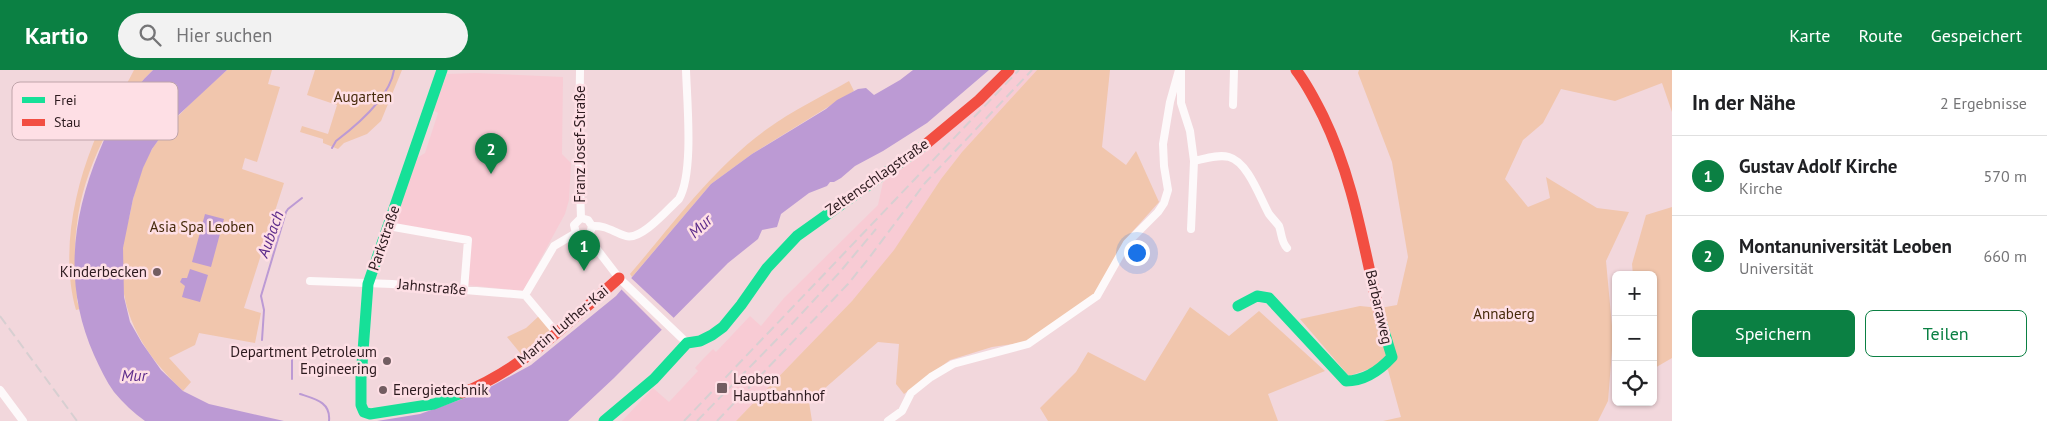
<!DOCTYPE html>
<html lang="de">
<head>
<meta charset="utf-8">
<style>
  :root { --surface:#fff; --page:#f2f2f2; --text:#202124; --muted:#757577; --line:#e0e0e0; --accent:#0b8043 }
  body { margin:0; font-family:"PT Sans",sans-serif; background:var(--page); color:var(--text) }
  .controls { position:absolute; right:15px; bottom:15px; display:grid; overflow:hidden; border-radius:8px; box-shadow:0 1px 4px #0004 }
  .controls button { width:45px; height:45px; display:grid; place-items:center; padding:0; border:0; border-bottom:1px solid var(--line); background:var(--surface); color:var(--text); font:25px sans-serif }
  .you { position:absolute; left:1136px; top:182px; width:18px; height:18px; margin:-12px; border:4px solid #fff; border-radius:50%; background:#1a73e8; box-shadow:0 0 0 8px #1a73e833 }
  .badge { display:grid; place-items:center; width:32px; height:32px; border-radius:50%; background:var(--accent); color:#fff; font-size:16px; font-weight:700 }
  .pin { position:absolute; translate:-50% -41px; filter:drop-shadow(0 1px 2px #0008) }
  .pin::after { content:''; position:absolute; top:26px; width:18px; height:15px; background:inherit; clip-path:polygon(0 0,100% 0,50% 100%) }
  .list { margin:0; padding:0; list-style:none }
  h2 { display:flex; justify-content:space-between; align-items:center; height:65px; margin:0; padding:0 20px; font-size:21px }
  h2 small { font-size:16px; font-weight:400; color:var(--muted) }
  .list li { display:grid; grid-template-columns:32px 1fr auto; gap:15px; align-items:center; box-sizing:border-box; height:80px; padding:0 20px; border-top:1px solid var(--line) }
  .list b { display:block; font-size:19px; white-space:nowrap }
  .list p { margin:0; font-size:16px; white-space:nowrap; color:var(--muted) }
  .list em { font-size:16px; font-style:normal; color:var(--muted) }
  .actions { display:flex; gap:10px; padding:15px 20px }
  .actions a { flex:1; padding:11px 0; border:1px solid var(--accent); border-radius:8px; text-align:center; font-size:18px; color:var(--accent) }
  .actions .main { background:var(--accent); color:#fff }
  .icon { flex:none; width:28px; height:28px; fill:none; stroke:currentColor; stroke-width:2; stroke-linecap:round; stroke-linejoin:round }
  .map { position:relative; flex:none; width:1672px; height:351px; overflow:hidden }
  header { display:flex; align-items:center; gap:30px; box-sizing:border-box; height:70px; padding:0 25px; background:var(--accent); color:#fff }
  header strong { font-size:24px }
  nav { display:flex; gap:28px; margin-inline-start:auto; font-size:18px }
  .search { width:350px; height:45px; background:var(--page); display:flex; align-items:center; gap:12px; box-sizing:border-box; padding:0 18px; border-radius:28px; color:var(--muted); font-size:19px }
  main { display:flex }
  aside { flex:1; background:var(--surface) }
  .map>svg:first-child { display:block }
  .built { fill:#f8cbd4 }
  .green { fill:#f1c6ad }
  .water { fill:#bc9ad4 }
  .pier { fill:#f2d7dc }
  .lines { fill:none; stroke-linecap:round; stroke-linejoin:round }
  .stream { stroke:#bc9ad4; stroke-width:2 }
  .street { stroke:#fdf9fa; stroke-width:8 }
  .fast { stroke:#16e098; stroke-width:11 }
  .jam { stroke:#f24e42; stroke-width:11 }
  .rail { stroke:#d7cfd1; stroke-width:2; stroke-dasharray:10 5; stroke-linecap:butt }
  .poi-dot { fill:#725d61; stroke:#fedfe5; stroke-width:2 }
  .labels { text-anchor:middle; stroke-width:5; stroke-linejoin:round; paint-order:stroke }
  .park-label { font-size:15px; fill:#462a0b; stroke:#fedfe5 }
  .street-label { font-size:15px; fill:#2d1b1f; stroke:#fedfe5 }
  .poi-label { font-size:15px; fill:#2d1b1f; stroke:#fedfe5; text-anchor:end }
  .water-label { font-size:16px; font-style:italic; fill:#5d2c8b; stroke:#fedfe5 }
  .key { fill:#fedfe5; stroke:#bfa4aa; stroke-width:1 }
  .key-label { font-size:14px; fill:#2d1b1f }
</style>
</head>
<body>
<header>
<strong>Kartio</strong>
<div class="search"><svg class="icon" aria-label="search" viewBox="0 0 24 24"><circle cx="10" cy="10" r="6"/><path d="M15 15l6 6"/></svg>Hier suchen</div>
<nav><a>Karte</a><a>Route</a><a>Gespeichert</a></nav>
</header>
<main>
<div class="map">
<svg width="1672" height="351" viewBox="0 0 1672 351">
  <rect width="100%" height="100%" fill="#f2d7dc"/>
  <!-- built -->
  <path class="built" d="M1015,0H1037L962,82L941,109L894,181L852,231L736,351H622L653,318L669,332L698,301L695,298L703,289L713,279L716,282L750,246L761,256L784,228L878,135L883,112L998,18Z
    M476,3L563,7L562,84L571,93L569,130L565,144L523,221L467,215L470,169L393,155L417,88L425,83L438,43L433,40L447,4Z"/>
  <!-- green -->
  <path class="green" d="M134,0H153C114,37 83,101 77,154C73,179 77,206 77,231L80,239L76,240C61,187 73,124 93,74C103,47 122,25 134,0Z
    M227,0H272L268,14L280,17L257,92L245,88L242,99L284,113L244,238L261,243L255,273L199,263L195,275L169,288L191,312L183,321C140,280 116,239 123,177C124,166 127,155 130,144C134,122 141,96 154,76C174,47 200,24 227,0Z
    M315,0H402L381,51L367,64L344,73L338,79L323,73V69L300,62L302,56L328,64L337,35L307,25Z
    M1037,0H1110L1102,77L1126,95L1136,81L1159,132L1124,171L1095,224L1026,272L992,277L950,290L904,324L896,314L899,274L878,272L809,332L812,351H736L852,231L894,180L941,109L962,82Z
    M1359,0H1672V42L1662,13L1615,31L1561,19L1543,53L1523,70L1505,109L1528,137L1550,128L1546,107L1597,138L1629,142L1606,191L1613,267L1608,331L1598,351H1383L1401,347L1388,300L1369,299L1349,306L1300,249L1360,236L1380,238L1397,235L1408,187L1392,92L1358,3Z
    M849,11L854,21L752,84L711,114L632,207L630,204C673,154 713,98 767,59C793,40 821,27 849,11Z
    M1672,137V288L1653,299V205H1633L1632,194L1646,145Z
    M1190,237L1229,266L1259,241L1325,301L1268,324L1278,351H1048L1040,338L1076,302L1088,282L1145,311Z
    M539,246L550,260L521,284L507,267L526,258Z"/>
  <!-- water -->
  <path class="water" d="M153,0H227L172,51L152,79L143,98L133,129L123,178L124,227L130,252L142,273L161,300L183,321L209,334L284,351H145C134,343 123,333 114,322C106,311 100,298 94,285C64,217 71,150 99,82C111,51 129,23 153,0Z
    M913,0H989L927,53L883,81L855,96L841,108L834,112H830L827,116L809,123L781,144L777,157L762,160L758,169L728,193L614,308L568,351H377L420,344L479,323L531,295L616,226L711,114L752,84L826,39L837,30L858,19L866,18L874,25L900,10Z
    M205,144L224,149L211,197L192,192Z
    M190,199L208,205L200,232L182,227L185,216L180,212L182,208H187Z"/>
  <!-- pier -->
  <path class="pier" d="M629,206L676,250L664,262L620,218Z"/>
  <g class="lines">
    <!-- stream -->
    <path class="stream" d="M332,78L336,71C357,55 390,27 394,0
      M262,270L264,240L261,226L286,142L288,139L302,128
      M292,284V309
      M300,324C315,329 331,332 329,351"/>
    <!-- street -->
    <path class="street" d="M580,0L579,86L581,148
      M1181,1V33L1190,61L1194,91L1191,159
      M1233,35L1234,0
      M1194,91C1204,89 1218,84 1229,87C1248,92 1260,128 1269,144C1272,148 1276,152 1279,156C1282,164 1281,172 1287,178
      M388,156L468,170L464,220
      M592,156C606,155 613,162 626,166C641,171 668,139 679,129C694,103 687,32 686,0
      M576,163L574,155L581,148L588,150L592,156L591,160
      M586,165L619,208L687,273
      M310,211L392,214L525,225L554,176L576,163
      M525,225L556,262
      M0,320L23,351
      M888,351L902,341L911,323L931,307L953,294L1028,274L1097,226L1127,173L1158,142L1164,133L1168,120L1164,96L1163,74L1170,32L1179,0"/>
    <!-- fast -->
    <path class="fast" d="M442,0L368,214L361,308V335L364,342L370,344L434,334L462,323
      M1238,236L1257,226L1269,228L1346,311C1365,311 1380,300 1392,287L1381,251
      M604,351L654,309L687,273L700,271L712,265L723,257L741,235L767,198L797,166L926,74"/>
    <!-- jam -->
    <path class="jam" d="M1296,0C1307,14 1315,30 1323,46C1355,112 1364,181 1381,251
      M926,74L979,30L1009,0
      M462,323C523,299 570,251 619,208"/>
    <!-- rail -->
    <path class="rail" d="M0,246L77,351
      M684,351L1019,0
      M697,351L790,256L839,203L876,159
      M717,351L848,214L869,188L925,113L1032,0"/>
  </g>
  <!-- markers -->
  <g class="poi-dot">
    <circle cx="157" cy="202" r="5"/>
    <circle cx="387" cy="291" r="5"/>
    <rect x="716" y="312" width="12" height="12" rx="2.5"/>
    <circle cx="383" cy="320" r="5"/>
  </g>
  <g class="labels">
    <!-- park labels -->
    <g class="park-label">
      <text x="363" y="32">Augarten</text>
      <text x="202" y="162">Asia Spa Leoben</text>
      <text x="1504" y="249">Annaberg</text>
    </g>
    <!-- street labels -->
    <g class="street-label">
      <text transform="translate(580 74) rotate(-90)" y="5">Franz Josef-Straße</text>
      <text transform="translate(877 107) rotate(-35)" y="5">Zeltenschlagstraße</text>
      <text transform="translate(384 168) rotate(-71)" y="5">Parkstraße</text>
      <text transform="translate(432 217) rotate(5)" y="5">Jahnstraße</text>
      <text transform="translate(1379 237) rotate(77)" y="5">Barbaraweg</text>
      <text transform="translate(563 255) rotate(-40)" y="5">Martin Luther-Kai</text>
    </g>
    <!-- poi labels -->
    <g class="poi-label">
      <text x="147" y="207">Kinderbecken</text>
      <text x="377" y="287">Department Petroleum<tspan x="377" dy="17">Engineering</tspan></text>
      <text x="733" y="314" text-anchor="start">Leoben<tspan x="733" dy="17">Hauptbahnhof</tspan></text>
      <text x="393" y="325" text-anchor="start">Energietechnik</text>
    </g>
    <!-- water labels -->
    <g class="water-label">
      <text transform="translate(700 156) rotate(-43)" y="6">Mur</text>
      <text transform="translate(270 164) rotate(-70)" y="6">Aubach</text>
      <text x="134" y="311">Mur</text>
    </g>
  </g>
  <!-- legend -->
  <rect x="12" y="12" width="166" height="58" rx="8" class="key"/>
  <rect x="22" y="27" width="23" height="6" fill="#16e098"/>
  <rect x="22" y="49" width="23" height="7" fill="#f24e42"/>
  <g class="key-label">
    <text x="54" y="35">Frei</text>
    <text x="54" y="57">Stau</text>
  </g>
</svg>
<div class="controls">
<button>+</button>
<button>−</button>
<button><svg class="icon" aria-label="locate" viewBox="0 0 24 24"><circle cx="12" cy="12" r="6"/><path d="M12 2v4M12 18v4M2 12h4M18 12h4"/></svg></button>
</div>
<div class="you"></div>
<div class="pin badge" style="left:584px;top:201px">1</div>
<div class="pin badge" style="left:491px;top:104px">2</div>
</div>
<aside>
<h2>In der Nähe<small>2 Ergebnisse</small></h2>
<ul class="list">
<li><span class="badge">1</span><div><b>Gustav Adolf Kirche</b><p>Kirche</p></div><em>570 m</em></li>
<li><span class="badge">2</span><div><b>Montanuniversität Leoben</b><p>Universität</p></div><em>660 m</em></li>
</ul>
<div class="actions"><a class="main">Speichern</a><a>Teilen</a></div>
</aside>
</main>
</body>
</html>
